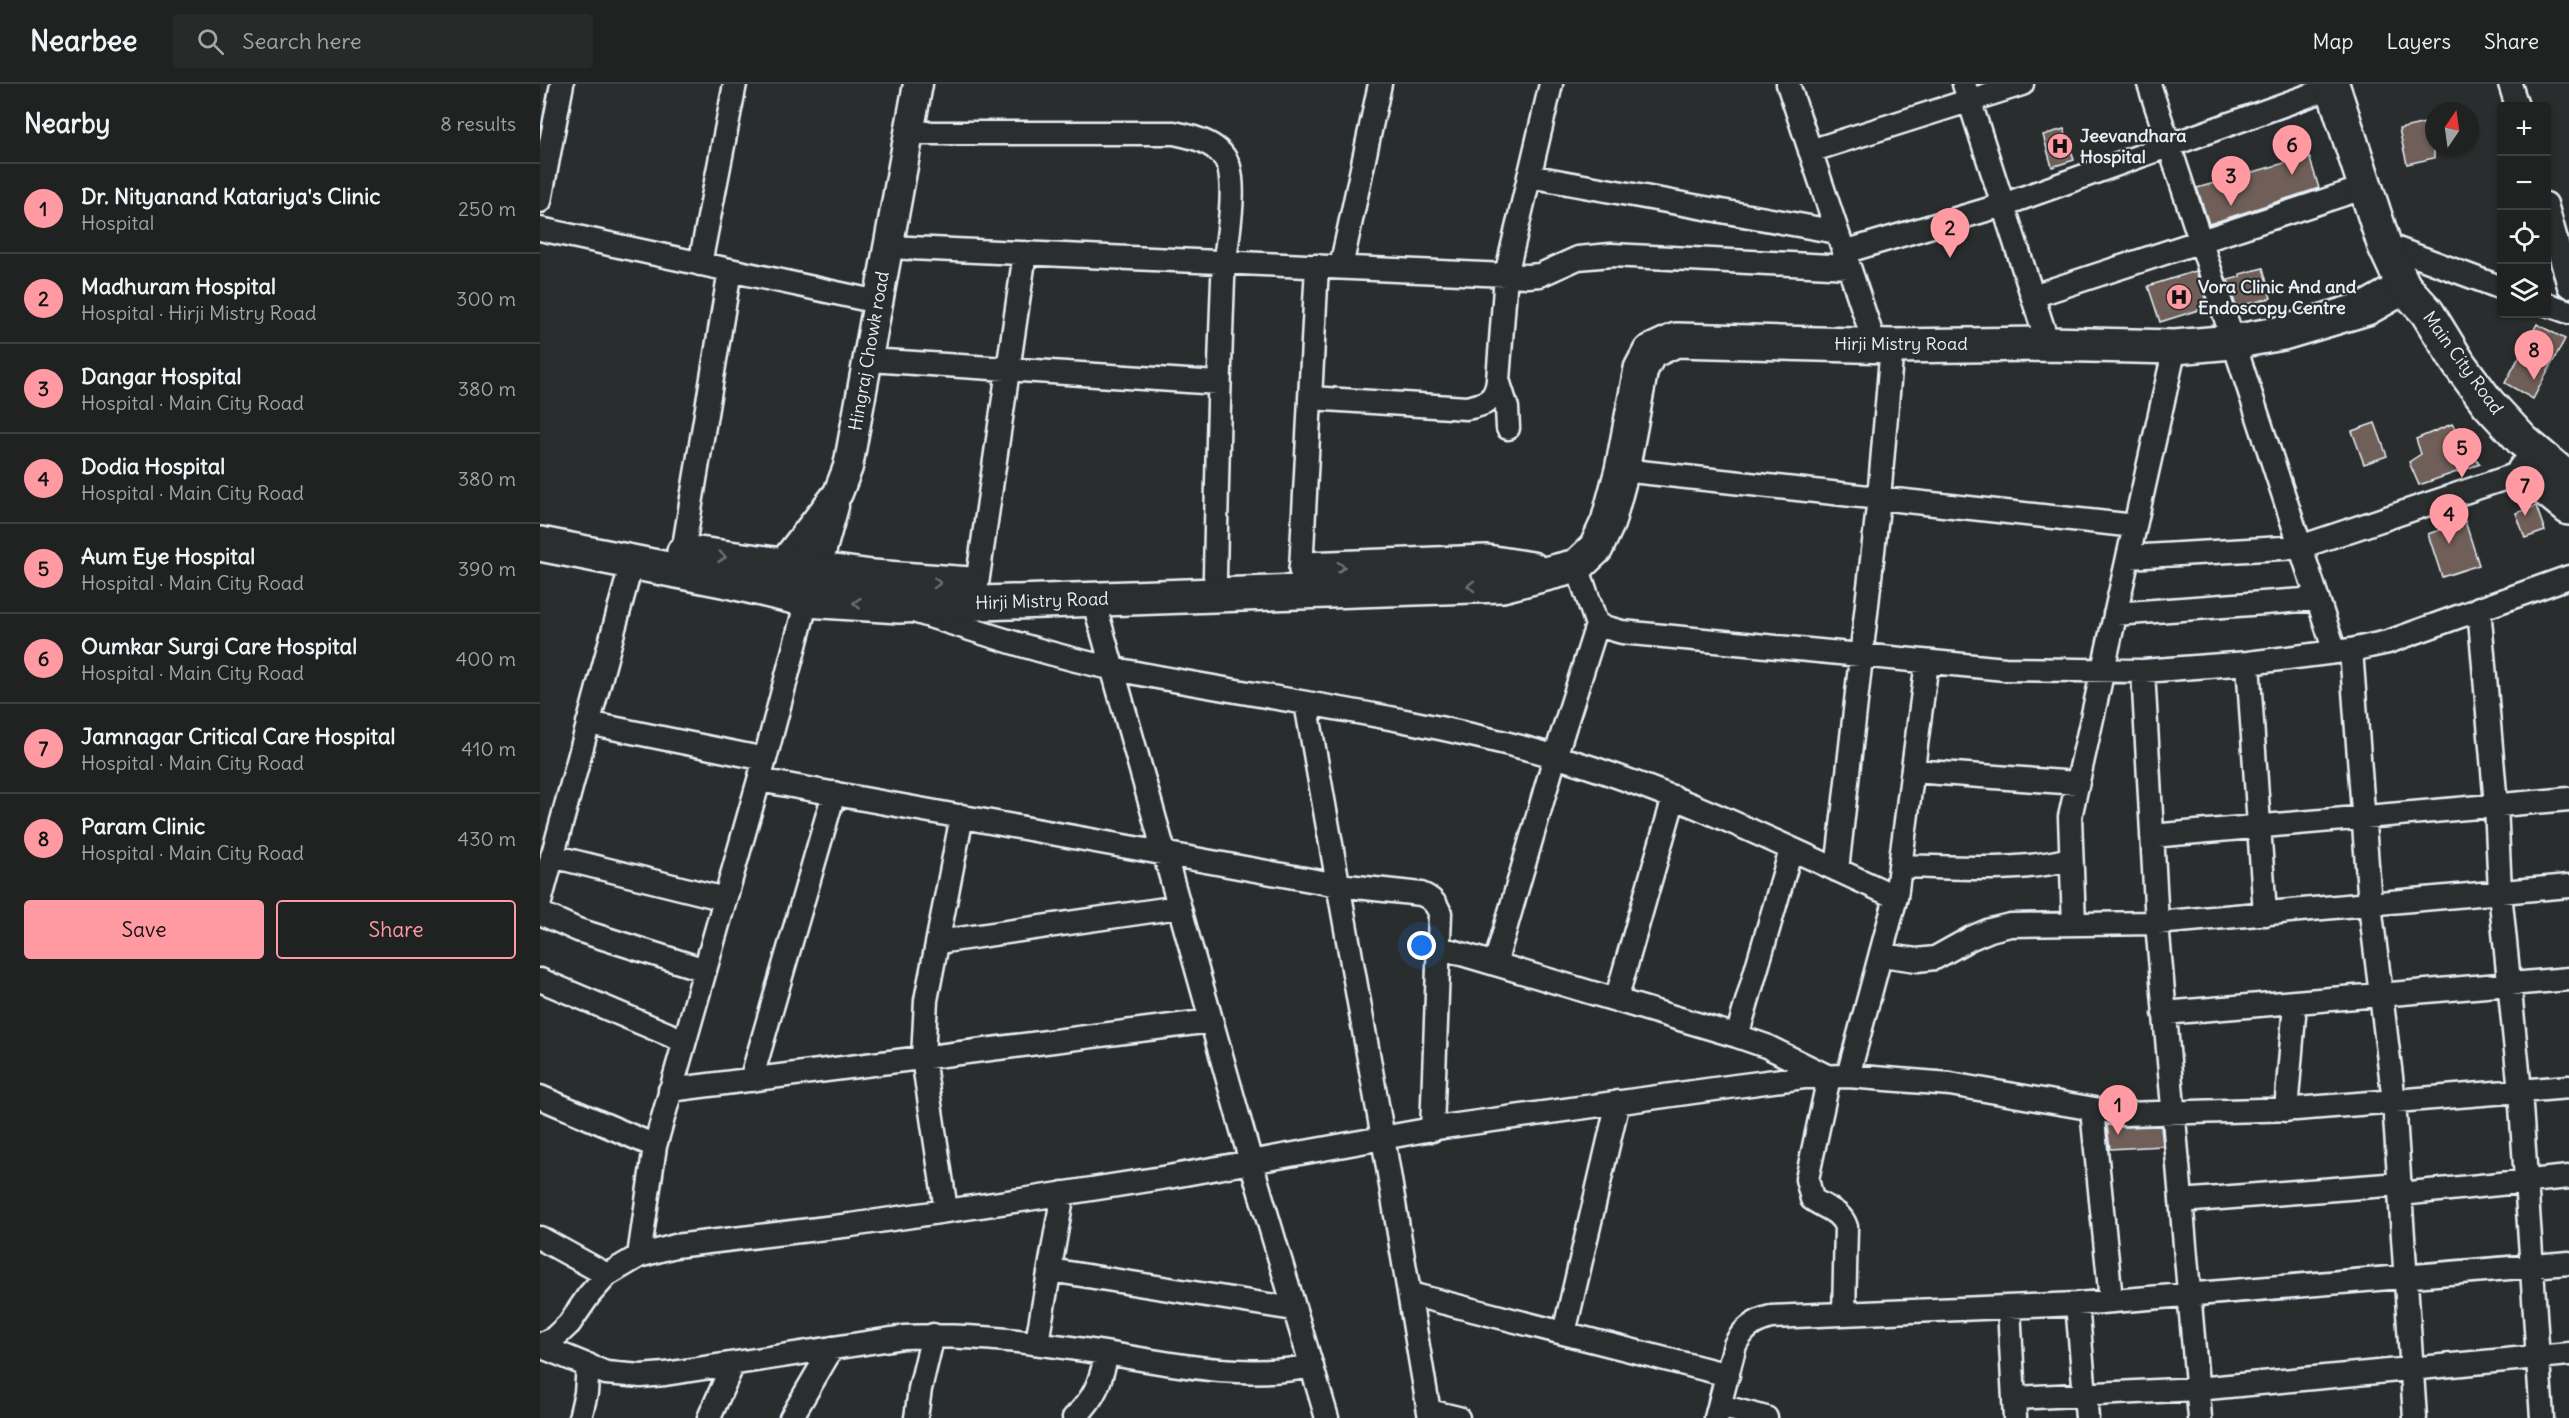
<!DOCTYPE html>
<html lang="en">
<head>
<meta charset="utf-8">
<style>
  :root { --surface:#202222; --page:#282a2a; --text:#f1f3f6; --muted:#a2a4a5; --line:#3d3f40; --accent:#ff9aa2 }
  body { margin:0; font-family:Delius,sans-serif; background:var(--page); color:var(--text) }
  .controls { position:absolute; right:18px; top:18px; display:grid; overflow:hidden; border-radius:6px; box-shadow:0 2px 4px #0004 }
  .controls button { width:54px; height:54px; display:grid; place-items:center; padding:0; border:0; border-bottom:2px solid var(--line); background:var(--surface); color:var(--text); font:30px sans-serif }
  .compass { position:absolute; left:1885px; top:18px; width:54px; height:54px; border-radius:50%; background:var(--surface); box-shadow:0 2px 4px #0004; rotate:13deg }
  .you { position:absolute; left:882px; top:862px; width:21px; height:21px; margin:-15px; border:4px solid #fff; border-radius:50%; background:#1a73e8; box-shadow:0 0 0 9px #1a73e833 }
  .badge { display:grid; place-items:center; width:39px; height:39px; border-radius:50%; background:var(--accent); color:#111; font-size:20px; font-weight:700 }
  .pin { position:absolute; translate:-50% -50px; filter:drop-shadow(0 2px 3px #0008) }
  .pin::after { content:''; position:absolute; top:32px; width:21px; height:18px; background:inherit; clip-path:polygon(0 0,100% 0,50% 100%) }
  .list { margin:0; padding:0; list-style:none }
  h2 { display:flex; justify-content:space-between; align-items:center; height:78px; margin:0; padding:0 24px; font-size:26px }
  h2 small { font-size:20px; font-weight:400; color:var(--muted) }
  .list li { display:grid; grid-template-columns:39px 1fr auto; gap:18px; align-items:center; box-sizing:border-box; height:90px; padding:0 24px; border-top:2px solid var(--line) }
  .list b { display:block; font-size:22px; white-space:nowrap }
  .list p { margin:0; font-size:20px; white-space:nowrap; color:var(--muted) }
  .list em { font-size:20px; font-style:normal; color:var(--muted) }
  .actions { display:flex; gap:12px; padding:18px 24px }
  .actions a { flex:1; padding:14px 0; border:2px solid var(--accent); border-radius:6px; text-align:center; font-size:21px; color:var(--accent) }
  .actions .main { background:var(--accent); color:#111 }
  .icon { flex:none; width:33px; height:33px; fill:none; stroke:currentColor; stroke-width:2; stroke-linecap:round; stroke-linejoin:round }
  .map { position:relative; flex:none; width:2029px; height:1334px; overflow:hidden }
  header { display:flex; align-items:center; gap:36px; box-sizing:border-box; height:84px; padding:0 30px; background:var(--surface); border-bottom:2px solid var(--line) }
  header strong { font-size:28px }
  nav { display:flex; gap:33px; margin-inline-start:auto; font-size:21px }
  .search { width:420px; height:54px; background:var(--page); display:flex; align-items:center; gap:15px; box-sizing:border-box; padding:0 21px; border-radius:6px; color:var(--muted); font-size:22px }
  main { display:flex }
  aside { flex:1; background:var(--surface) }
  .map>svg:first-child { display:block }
  .building { fill:#705e59; stroke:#e8f1f8; stroke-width:1.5 }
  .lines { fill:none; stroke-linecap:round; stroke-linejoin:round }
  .minor-casing { stroke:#e8f1f8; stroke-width:27 }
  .tertiary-casing { stroke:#e8f1f8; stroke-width:33 }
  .secondary-casing { stroke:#e8f1f8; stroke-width:38 }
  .primary-casing { stroke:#e8f1f8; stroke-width:38 }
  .minor { stroke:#2a2d2e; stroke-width:22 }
  .tertiary { stroke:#2a2d2e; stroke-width:28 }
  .secondary { stroke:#2a2d2e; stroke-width:33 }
  .primary { stroke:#2a2d2e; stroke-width:33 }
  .oneway { stroke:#6c7275 }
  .labels { text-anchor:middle; stroke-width:4.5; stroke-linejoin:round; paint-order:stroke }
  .poi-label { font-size:18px; font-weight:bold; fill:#e8f1f8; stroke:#2a2d2e; text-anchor:start }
  .street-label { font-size:18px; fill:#e8f1f8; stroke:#2a2d2e }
</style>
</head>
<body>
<header>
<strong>Nearbee</strong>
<div class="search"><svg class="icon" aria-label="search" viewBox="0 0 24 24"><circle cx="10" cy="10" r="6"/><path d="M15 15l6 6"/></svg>Search here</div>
<nav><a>Map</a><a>Layers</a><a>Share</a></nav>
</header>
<main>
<aside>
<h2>Nearby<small>8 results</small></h2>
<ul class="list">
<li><span class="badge">1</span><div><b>Dr. Nityanand Katariya's Clinic</b><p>Hospital</p></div><em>250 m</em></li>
<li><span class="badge">2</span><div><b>Madhuram Hospital</b><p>Hospital · Hirji Mistry Road</p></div><em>300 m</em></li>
<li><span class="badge">3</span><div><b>Dangar Hospital</b><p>Hospital · Main City Road</p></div><em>380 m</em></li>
<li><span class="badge">4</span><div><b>Dodia Hospital</b><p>Hospital · Main City Road</p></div><em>380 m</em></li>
<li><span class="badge">5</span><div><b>Aum Eye Hospital</b><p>Hospital · Main City Road</p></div><em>390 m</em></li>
<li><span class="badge">6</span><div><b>Oumkar Surgi Care Hospital</b><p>Hospital · Main City Road</p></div><em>400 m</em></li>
<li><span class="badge">7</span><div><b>Jamnagar Critical Care Hospital</b><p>Hospital · Main City Road</p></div><em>410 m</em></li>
<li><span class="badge">8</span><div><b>Param Clinic</b><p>Hospital · Main City Road</p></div><em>430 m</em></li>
</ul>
<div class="actions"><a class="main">Save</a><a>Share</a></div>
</aside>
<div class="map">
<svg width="2029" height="1334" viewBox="0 0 2029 1334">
  <rect width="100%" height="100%" fill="#2a2d2e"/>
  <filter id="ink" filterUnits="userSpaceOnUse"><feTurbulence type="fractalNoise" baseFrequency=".0167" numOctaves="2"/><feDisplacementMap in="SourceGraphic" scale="12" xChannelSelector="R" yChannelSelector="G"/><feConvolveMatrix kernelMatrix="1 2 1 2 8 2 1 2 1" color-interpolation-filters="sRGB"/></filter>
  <g filter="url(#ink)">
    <!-- building -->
    <path class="building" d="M1894,37V74L1867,80L1859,45Z
      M1524,45L1534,76L1512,83L1503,51Z
      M1769,72L1779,104L1669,140L1657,104Z
      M1723,184L1731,214L1696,223L1688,196L1700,193V190Z
      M1656,187L1668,223L1620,238L1608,202Z
      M1997,240L2025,255L1993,315L1965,299Z
      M1835,339L1847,372L1824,380L1812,347Z
      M1912,340L1940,380L1879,401L1869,378L1881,370L1876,355Z
      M1996,422L2005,447L1985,454L1976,429Z
      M1925,437L1939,481L1902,493L1888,450Z
      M1567,1041L1583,1043L1621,1042L1623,1062L1570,1065Z"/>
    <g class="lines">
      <!-- minor casing -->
      <g class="minor-casing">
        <path id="minor" d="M1248,0L1335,261
          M1424,0L1508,260
          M1609,0L1795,568
          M1970,0L1977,22
          M369,49H634C655,53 682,60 689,83C697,113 685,164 683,196C679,295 677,393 675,492
          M1270,67L1482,0
          M989,92L1297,148
          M0,117L22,0
          M2006,120L2029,202
          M0,145L338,218
          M1844,160L1962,204
          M348,163L988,192L1000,191L1038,174L1071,171L1309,183
          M1304,168L1463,121L1793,3
          M160,180L195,0
          M801,183L840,0
          M1493,212L1826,103
          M2006,220L2029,228
          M329,276L678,299
          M958,296L967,324L968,344
          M770,314L926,324C944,321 956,317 958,296L966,191L1011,0
          M1082,386L1595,442
          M143,468L190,186
          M1588,473L1760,463L1984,388
          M1037,482L1057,541L1082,548L1465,585L1603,587L1708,579L1811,566L1848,558L2029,493
          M761,485L777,182
          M437,500L485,169
          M553,515L711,1078L787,1334
          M1939,524L1956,721L1960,808L1980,1007L2002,1334
          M377,528C442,549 508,571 575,585C721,614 870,631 1014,672C1132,706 1244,762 1356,813
          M1575,530L1777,515
          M1811,566L1830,821L1854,1017L1875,1334
          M1708,579L1725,830
          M1603,587L1617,839L1660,1334
          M766,619L843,1054L890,1334
          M48,639L225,675
          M1373,687L1537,699
          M219,696L798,801L881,810C891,814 896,819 900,829L892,1046
          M1612,752L2029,715
          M12,772L185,815
          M1360,782C1416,783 1476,789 1530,775
          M1297,786L1339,414L1352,262
          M0,818L92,478
          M0,829L38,846L165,886
          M1534,840L1530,733L1635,263
          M398,858L639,823
          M898,863L1197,952L1226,962L1289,993L1267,1095L1272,1115C1285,1124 1301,1127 1306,1143L1304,1230
          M1342,871L1377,876L1395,874L1431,854L1450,846L1470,841L1617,839L2029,802
          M955,880L1015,673L1057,541
          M0,896L144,957
          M1076,916L1134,713
          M1624,929L2029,895
          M1197,952L1251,766
          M1308,992L1356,813L1387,578
          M211,996L294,709
          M130,1006L671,937
          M0,1013L115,1062
          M1552,1026L1571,1216
          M1746,1026L1754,932
          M1860,1110L2029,1093
          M1641,1117L1859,1100
          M406,1126L383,974L386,916L422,732
          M0,1154L67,1191
          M99,1172L115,1062L225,675L267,516
          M510,1186L754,1225
          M870,1210L1188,1291
          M1537,1220L1547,1334
          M1469,1224L1475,1334
          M1024,1249L1078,1018
          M497,1258L523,1109
          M0,1261L14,1254L29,1240L49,1211L67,1191L99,1172L135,1162L311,1141L488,1115L628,1093L903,1043L1196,1002L1264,993L1308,992L1410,1000L1583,1030L1756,1025L2029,1003
          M0,1262L66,1289L101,1292L125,1290L364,1253C436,1249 506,1260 577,1271C641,1282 707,1295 772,1282
          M1474,1314L1657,1305L2029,1270
          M1180,1322L1226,1334
          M889,1327L918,1334
          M40,1334L46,1309L48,1281
          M169,1334L193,1280
          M251,1334L292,1264
          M376,1334L380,1305L393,1251
          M534,1334C556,1313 560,1298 567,1270
          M1176,1334L1195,1261C1203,1245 1214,1237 1231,1233L1537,1220L2029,1179"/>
      </g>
      <!-- tertiary casing -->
      <g class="tertiary-casing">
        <path id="tertiary" d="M227,495L242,481L298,409L308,383L378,0
          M270,508L294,422"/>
      </g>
      <!-- secondary casing -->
      <g class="secondary-casing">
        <path id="secondary" d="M0,460L188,497L267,516L359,522L962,501L1037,482L1056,464L1068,438L1082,386L1101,285L1110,268L1136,256L1352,262L1508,260L1635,263L1692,258L1743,249L1827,224L1864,203
          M144,468L332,493L430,500
          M766,485L947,478L992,485"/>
      </g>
      <!-- primary casing -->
      <g class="primary-casing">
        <path id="primary" d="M1792,0L1844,160L1864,203L1887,228L1919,280L1948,319L1983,357L2029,396
          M1984,387L2029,424"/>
      </g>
      <!-- minor -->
      <use href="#minor" class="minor"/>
      <!-- tertiary -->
      <use href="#tertiary" class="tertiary"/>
      <!-- secondary -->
      <use href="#secondary" class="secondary"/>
      <!-- primary -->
      <use href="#primary" class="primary"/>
    </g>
    <!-- one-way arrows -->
    <defs><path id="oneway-chevron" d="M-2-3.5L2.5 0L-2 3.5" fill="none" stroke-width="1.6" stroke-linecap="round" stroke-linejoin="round" transform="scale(1.5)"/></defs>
    <g class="oneway">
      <use href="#oneway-chevron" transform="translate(182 473) rotate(7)"/>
      <use href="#oneway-chevron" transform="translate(801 483) rotate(-3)"/>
      <use href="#oneway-chevron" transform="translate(397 499) rotate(2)"/>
      <use href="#oneway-chevron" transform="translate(931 502) rotate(178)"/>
      <use href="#oneway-chevron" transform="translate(317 519) rotate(-176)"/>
    </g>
  </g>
  <!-- icons -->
  <defs>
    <g id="hospital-disc" transform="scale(1.35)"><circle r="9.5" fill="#ff9aa2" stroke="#2a2d2e"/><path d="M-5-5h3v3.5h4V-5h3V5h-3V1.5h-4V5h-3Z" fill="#111"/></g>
  </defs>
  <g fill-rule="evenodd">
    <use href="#hospital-disc" x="1520" y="62"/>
    <use href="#hospital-disc" x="1639" y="213"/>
  </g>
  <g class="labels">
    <!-- poi labels -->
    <g class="poi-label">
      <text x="1540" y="58">Jeevandhara<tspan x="1540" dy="21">Hospital</tspan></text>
      <text x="1658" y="209">Vora Clinic And and<tspan x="1658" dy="21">Endoscopy Centre</tspan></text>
    </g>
    <!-- street labels -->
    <g class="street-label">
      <text x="1361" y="266">Hirji Mistry Road</text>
      <text transform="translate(329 267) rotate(-80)" y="6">Hingraj Chowk road</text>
      <text transform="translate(1923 279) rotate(54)" y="6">Main City Road</text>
      <text transform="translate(502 517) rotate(-2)" y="6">Hirji Mistry Road</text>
    </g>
  </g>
</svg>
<div class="controls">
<button>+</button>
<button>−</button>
<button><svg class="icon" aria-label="locate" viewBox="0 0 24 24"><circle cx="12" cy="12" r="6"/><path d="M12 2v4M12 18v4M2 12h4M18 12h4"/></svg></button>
<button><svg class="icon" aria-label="layers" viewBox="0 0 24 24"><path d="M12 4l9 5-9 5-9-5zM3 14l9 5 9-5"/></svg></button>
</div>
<svg class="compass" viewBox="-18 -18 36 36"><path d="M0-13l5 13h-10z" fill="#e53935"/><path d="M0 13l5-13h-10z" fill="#a2a4a5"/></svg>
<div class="you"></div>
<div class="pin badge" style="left:1578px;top:1051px">1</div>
<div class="pin badge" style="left:1410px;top:174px">2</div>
<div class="pin badge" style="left:1691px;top:122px">3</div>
<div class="pin badge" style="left:1909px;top:460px">4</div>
<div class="pin badge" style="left:1922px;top:394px">5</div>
<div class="pin badge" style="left:1752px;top:91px">6</div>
<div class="pin badge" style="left:1985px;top:432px">7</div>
<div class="pin badge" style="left:1994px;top:296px">8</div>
</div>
</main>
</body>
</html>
